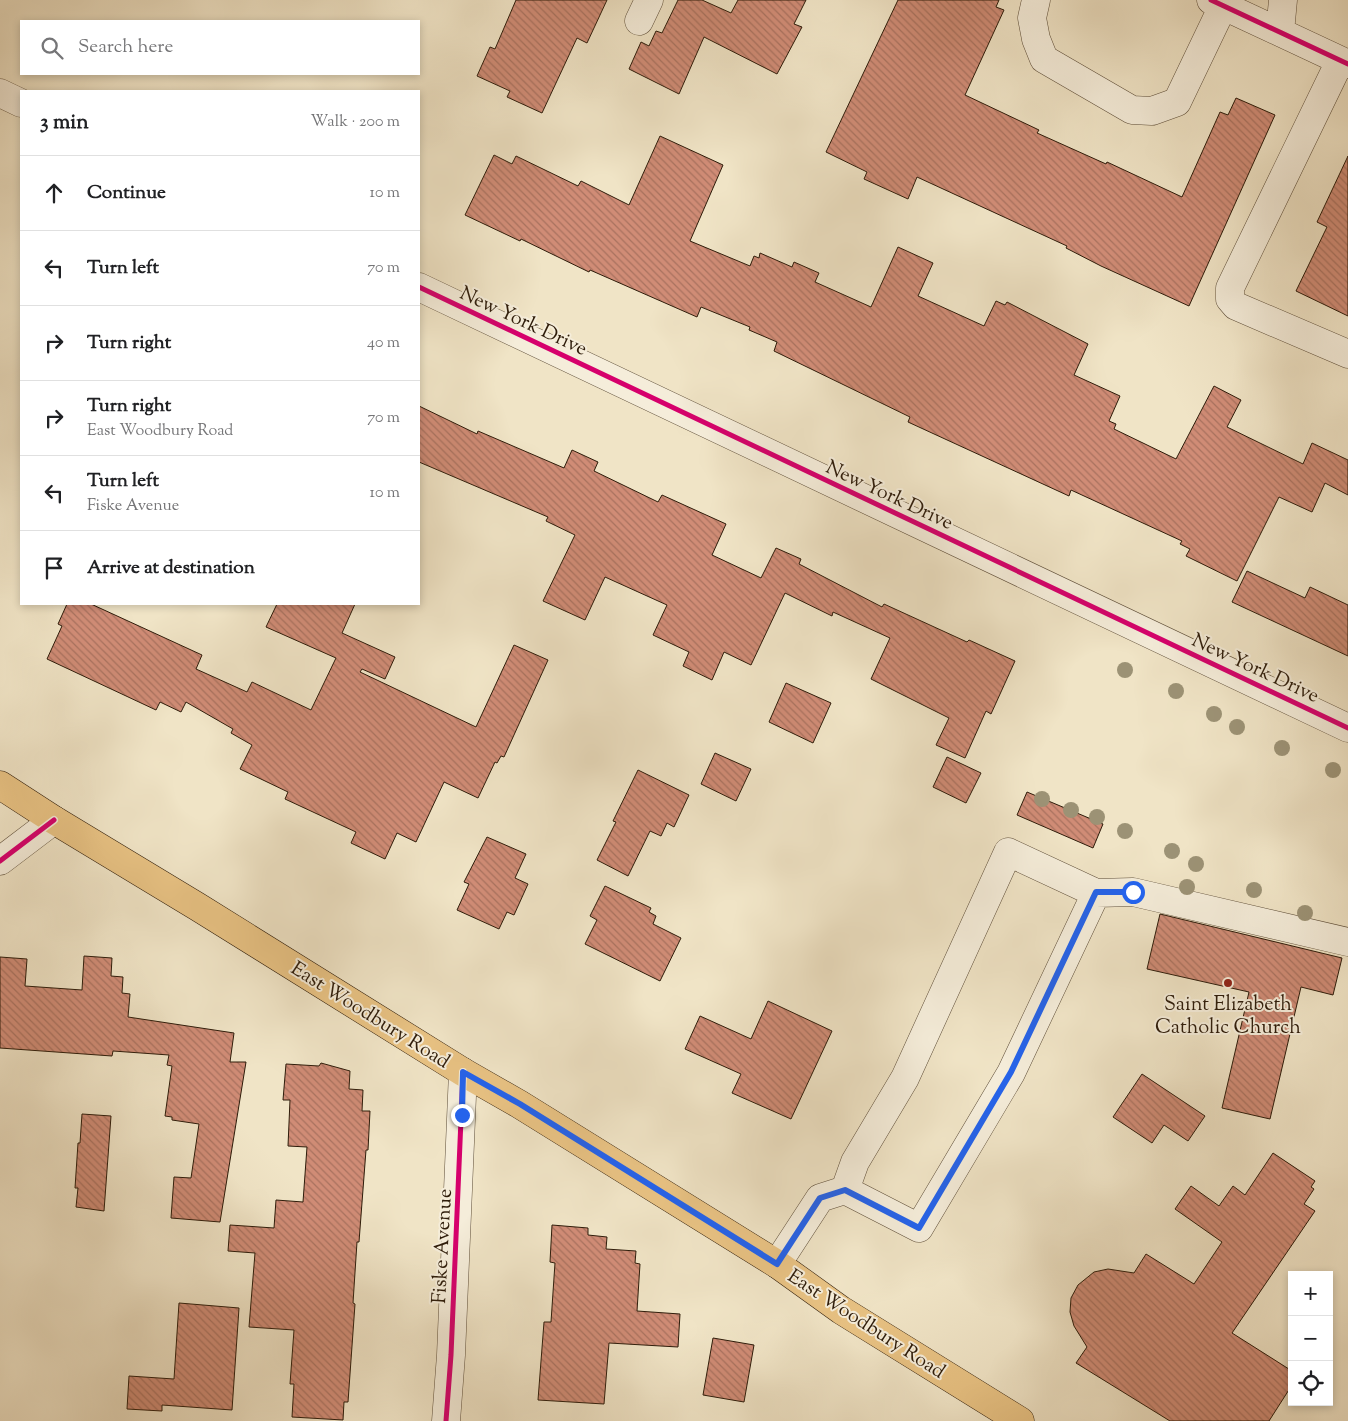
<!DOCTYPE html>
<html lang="en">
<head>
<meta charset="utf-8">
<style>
  :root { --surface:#fff; --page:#f2f2f2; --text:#202124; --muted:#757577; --line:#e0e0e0 }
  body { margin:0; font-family:"Sorts Mill Goudy",serif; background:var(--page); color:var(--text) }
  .controls { position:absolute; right:15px; bottom:15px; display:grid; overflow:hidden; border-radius:0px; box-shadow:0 2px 8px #0003 }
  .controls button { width:45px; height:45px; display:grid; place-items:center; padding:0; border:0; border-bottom:1px solid var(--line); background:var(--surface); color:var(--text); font:25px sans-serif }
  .stop { position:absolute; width:15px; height:15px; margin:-11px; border:4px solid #2563eb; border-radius:50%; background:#fff }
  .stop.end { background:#2563eb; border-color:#fff; box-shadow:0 1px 5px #0008 }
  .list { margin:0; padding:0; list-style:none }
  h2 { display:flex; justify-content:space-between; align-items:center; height:65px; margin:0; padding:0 20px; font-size:21px }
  h2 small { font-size:16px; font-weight:400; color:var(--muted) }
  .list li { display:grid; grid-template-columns:32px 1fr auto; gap:15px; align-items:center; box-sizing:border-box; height:75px; padding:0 20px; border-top:1px solid var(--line) }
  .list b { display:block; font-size:19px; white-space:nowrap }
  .list p { margin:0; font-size:16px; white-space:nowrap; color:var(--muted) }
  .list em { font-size:16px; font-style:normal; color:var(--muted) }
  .icon { flex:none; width:28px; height:28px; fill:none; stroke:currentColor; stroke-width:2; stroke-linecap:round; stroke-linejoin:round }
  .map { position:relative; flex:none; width:1348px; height:1421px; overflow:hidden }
  .search { position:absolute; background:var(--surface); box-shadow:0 2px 8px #0003; left:20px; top:20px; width:400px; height:55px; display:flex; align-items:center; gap:12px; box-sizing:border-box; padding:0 18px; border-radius:0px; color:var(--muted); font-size:19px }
  .panel { position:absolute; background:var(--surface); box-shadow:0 2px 8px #0003; left:20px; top:90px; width:400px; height:515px; border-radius:0px }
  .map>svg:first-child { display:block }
  .building { fill:url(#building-back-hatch); stroke:#2e1c0a }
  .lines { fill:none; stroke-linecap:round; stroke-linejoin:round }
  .minor-casing { stroke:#5e4e39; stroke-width:29 }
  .major-casing { stroke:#2e1c0a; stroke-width:29 }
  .minor { stroke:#f5edda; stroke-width:28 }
  .major { stroke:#e8c283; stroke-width:28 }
  .cycleway-casing { stroke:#f5edda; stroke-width:8 }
  .cycleway { stroke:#d6006c; stroke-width:5 }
  .tree { fill:#9c9275 }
  .route { stroke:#2563eb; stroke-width:6 }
  .poi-dot { fill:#8f2418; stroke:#f5edda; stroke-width:2 }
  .labels { text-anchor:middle; stroke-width:4; stroke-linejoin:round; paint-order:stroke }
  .street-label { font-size:20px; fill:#2e1c0a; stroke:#f5edda }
  .poi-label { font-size:20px; fill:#2e1c0a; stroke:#f5edda }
</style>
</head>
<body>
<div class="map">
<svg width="1348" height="1421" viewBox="0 0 1348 1421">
  <defs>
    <pattern id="building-back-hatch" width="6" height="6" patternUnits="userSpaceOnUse" patternTransform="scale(1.25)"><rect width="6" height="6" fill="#d08c76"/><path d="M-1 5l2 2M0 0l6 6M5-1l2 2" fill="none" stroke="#a9725f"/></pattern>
  </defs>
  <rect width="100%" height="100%" fill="#f0e4c6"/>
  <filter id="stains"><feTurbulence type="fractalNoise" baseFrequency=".004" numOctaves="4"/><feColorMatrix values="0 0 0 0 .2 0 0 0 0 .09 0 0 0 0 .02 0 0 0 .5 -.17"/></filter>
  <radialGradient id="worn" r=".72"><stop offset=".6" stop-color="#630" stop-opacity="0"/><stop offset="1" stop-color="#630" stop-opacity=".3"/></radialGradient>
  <!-- building -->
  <path class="building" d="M516,0H607L587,43L577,38L542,113L507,97L510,91L477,76L490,47L495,49Z
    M678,0H702L731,13L738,0H806L794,24L802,27L777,74L704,37L679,94L629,69L641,42L649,46L656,31L662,33Z
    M898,0H999L996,7L1004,10L965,95L1039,130L1037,133L1106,164L1107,162L1182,197L1220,112L1228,115L1236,98L1275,115L1189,306L1101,266L1066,248L1067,246L917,177L908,199L864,179L867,172L826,152Z
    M660,136L723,165L690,241L750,266L754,256L759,258L760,253L792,267L794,262L819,273L815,282L871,307L898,247L933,263L918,296L984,326L996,301L1005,305L1007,302L1088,344L1074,375L1120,396L1109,421L1116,424L1114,429L1176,459L1214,386L1241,400L1227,427L1303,464L1312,443L1348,460V495L1325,483L1312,512L1279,497L1237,581L1186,556L1190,549L1180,544L1182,541L1071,490L1069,496L908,422L910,417L774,351L777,342L749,330L750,327L701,307L697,317L590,270L589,272L521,239L520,241L465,215L494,155L512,164L516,156L578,186L581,181L629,205Z
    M1348,156V316L1296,291L1327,227L1317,222Z
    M419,406L477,434L478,431L564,468L572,450L598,462L594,471L658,502L662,495L726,524L712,555L761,578L776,548L801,559L799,564L882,607L884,604L967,642L969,640L1015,661L991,714L986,711L965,758L936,745L949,718L871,679L890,638L833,612L832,616L785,593L751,665L724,652L712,680L683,666L689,652L653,635L667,605L605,577L585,620L543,601L575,535L546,521L548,517L419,462Z
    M1247,571L1305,598L1310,587L1348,605V656L1232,602Z
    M67,604H91L202,655L196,669L247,692L252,682L311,710L336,658L266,627L277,604H355L342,633L395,657L385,679L362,669L360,672L476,727L514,645L548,660L504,757L501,756L497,763L495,762L478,798L444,782L416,842L397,833L385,859L351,843L356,832L285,799L288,792L240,769L252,745L231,733L233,729L186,702L181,712L160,702L156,710L47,659L62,626L58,624Z
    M786,683L831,703L813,743L769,722Z
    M715,753L751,769L736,801L701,784Z
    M947,757L981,773L966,803L933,787Z
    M638,770L689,795L674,827L667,823L661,836L650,831L628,876L597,860L616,822L613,821Z
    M1027,792L1103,824L1093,848L1017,815Z
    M487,837L526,854L515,878L528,884L514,915L507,912L499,929L457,910L469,884L464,882Z
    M605,886L651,908L649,912L656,916L653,924L681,938L660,981L585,944L597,920L590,916Z
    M1160,914L1342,958L1333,995L1301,987L1270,1119L1222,1108L1249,992L1147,969Z
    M84,956L112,958L111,976L123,977L122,993L130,994L128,1017L234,1033L230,1062H246L220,1222L171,1218L174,1177L191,1178L199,1124L172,1120V1117L165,1116L172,1066L167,1065L169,1055L113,1051L112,1056L0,1048V957L27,959L25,986L82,990Z
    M768,1001L832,1031L791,1119L732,1093L741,1074L685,1049L700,1016L751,1039Z
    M321,1063L350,1071L349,1089L363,1090L362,1111H370L368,1150H366L359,1242H357L353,1303L355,1304L348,1402H344L343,1420L292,1417L294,1384H290L294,1330L249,1327L255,1253L228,1251L230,1225L274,1228L276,1200L303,1202L307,1147L288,1146L290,1100H283L286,1064L319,1066Z
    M1142,1074L1205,1116L1188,1141L1164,1125L1152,1143L1113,1117Z
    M82,1114L111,1116L104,1211L76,1207L78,1188H75L78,1143H80Z
    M1273,1153L1315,1181L1311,1187L1314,1189L1304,1204L1315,1211L1232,1333L1292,1371V1385L1269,1421H1170L1076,1363L1087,1347L1074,1326L1070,1312L1071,1298L1078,1285L1094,1272L1108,1269L1134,1273L1146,1254L1194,1284L1222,1242L1175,1209L1191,1186L1219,1206L1233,1186L1245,1195Z
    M552,1225L588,1228V1235L607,1237L606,1249L636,1251L635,1263L640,1264L637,1311L680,1314L678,1347L609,1343L604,1404L538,1400L544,1322H551L555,1263L550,1262Z
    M179,1303L239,1308L232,1410L162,1405V1411L127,1409L129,1376L174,1379Z
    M713,1338L754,1345L744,1402L703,1395Z"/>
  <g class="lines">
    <!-- minor casing -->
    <g class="minor-casing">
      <path id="minor" d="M1036,0L1032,18L1036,39L1044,59L1132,110L1152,111L1177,102L1223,6
        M1211,0L1348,64
        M639,21L649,0
        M1280,32L1283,0
        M1340,61L1230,288V299L1236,306L1348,354
        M0,93L21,103
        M419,287L1348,728
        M0,861L54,820
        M1096,893L1133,892L1348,942
        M777,1264L820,1198L845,1190L919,1228L1011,1073L1096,893L1008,852L905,1078L855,1162L845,1190
        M446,1421L451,1355L463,1072"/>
    </g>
    <!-- major casing -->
    <g class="major-casing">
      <path id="major" d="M0,785L54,820L198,907L463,1072L519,1104L777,1264L841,1310L1020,1421"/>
    </g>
    <!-- minor -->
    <use href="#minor" class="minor"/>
    <!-- major -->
    <use href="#major" class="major"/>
    <!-- cycleway casing -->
    <g class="cycleway-casing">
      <path id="cycleway" d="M1211,0L1348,64
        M419,287L1348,728
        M0,861L54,820
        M446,1421L451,1355L463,1072"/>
    </g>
    <!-- cycleway -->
    <use href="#cycleway" class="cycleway"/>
  </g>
  <!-- trees -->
  <g class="tree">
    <circle cx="1125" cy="670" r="8"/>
    <circle cx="1176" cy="691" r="8"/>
    <circle cx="1214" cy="714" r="8"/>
    <circle cx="1237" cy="727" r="8"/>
    <circle cx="1282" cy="748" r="8"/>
    <circle cx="1333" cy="770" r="8"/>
    <circle cx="1042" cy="799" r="8"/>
    <circle cx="1071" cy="810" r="8"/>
    <circle cx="1097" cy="817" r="8"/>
    <circle cx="1125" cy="831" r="8"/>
    <circle cx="1172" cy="851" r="8"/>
    <circle cx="1196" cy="864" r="8"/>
    <circle cx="1187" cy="887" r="8"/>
    <circle cx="1254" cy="890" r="8"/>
    <circle cx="1305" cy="913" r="8"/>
  </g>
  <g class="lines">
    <!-- route -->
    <path class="route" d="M462,1115L463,1072L520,1104L777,1264L820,1198L845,1190L919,1228L1011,1072L1096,892H1133"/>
  </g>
  <!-- markers -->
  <circle class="poi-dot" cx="1228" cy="983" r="5"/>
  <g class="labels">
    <!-- street labels -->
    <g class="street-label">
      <text transform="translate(524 320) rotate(25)" y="7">New York Drive</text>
      <text transform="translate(890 494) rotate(25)" y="7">New York Drive</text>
      <text transform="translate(1256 667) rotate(25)" y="7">New York Drive</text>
      <text transform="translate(371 1014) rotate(32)" y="7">East Woodbury Road</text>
      <text transform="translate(441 1246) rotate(-87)" y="7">Fiske Avenue</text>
      <text transform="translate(867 1323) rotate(33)" y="7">East Woodbury Road</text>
    </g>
    <!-- poi labels -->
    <g class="poi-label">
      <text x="1228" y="1010">Saint Elizabeth<tspan x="1228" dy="23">Catholic Church</tspan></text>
    </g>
  </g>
  <rect width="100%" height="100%" filter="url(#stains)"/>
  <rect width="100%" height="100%" fill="url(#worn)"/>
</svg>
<div class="controls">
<button>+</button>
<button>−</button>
<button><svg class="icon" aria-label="locate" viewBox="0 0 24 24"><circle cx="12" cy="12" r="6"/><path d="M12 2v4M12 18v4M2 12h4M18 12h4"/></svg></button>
</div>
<div class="stop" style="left:1133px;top:892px"></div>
<div class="stop end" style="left:462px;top:1115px"></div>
<div class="search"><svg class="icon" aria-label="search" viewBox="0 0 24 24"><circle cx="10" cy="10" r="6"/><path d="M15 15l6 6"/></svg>Search here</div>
<section class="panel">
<h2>3 min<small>Walk · 200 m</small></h2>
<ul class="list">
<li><svg class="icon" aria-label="ahead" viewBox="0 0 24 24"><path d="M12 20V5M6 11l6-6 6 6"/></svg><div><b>Continue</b></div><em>10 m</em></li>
<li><svg class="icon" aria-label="left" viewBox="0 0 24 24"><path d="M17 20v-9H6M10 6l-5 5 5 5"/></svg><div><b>Turn left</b></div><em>70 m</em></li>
<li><svg class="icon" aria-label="right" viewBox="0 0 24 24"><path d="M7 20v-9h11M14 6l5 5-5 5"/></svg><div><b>Turn right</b></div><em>40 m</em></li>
<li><svg class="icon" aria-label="right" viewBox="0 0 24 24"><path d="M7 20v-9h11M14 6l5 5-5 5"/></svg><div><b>Turn right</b><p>East Woodbury Road</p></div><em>70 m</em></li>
<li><svg class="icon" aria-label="left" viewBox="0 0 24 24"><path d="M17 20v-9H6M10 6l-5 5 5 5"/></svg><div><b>Turn left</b><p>Fiske Avenue</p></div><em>10 m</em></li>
<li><svg class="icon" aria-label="arrive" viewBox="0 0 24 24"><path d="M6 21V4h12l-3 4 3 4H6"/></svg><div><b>Arrive at destination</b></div></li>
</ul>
</section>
</div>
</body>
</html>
